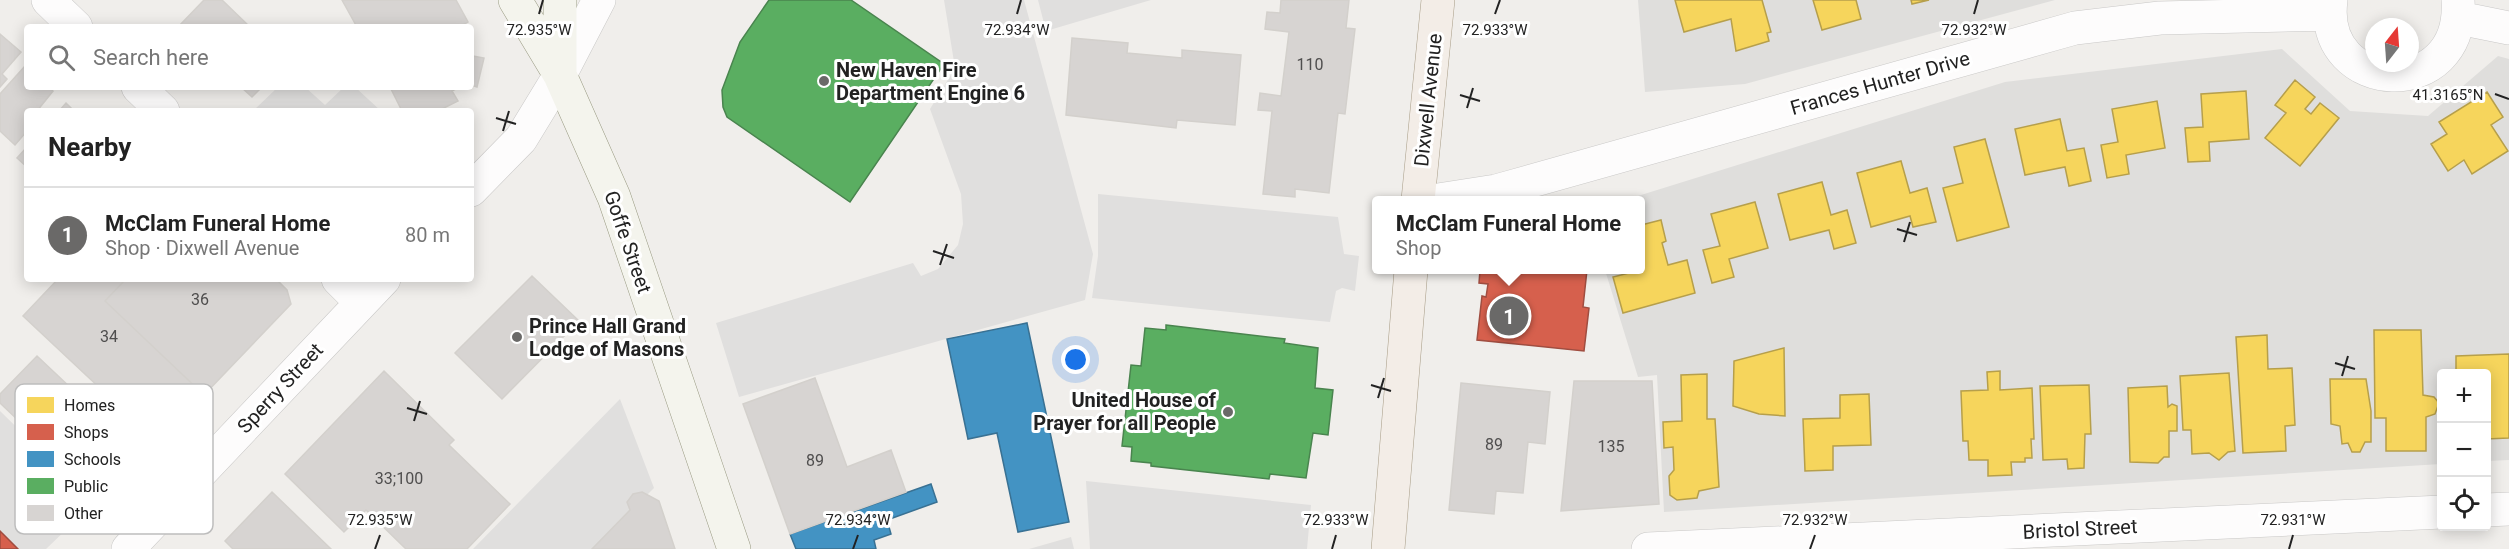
<!DOCTYPE html>
<html lang="en">
<head>
<meta charset="utf-8">
<style>
  :root { --surface:#fff; --page:#f6f6f6; --text:#222; --muted:#767676; --line:#e0e0e0; --accent:#6a6968 }
  body { margin:0; font-family:Roboto,sans-serif; background:var(--page); color:var(--text) }
  .controls { position:absolute; right:18px; bottom:18px; display:grid; overflow:hidden; border-radius:6px; box-shadow:0 3px 15px #0003 }
  .controls button { width:54px; height:54px; display:grid; place-items:center; padding:0; border:0; border-bottom:2px solid var(--line); background:var(--surface); color:var(--text); font:30px sans-serif }
  .compass { position:absolute; left:2365px; top:18px; width:54px; height:54px; border-radius:50%; background:var(--surface); box-shadow:0 3px 15px #0003; rotate:17deg }
  .you { position:absolute; left:1076px; top:360px; width:21px; height:21px; margin:-15px; border:4px solid #fff; border-radius:50%; background:#1a73e8; box-shadow:0 0 0 9px #1a73e833 }
  .badge { display:grid; place-items:center; width:39px; height:39px; border-radius:50%; background:var(--accent); color:#fff; font-size:20px; font-weight:700 }
  .pin { position:absolute; translate:-50% -50%; border:3px solid #fff; box-shadow:0 2px 6px #0006 }
  .popup { position:absolute; left:1372px; top:196px; width:273px; height:78px; box-sizing:border-box; display:grid; place-content:center; border-radius:6px; background:var(--surface); filter:drop-shadow(0 2px 4px #0005); font-size:20px; white-space:nowrap; color:var(--muted) }
  .popup b { font-size:22px; color:var(--text) }
  .popup::after { content:''; position:absolute; left:50%; top:100%; margin-left:-12px; border:12px solid transparent; border-top-color:var(--surface) }
  .list { margin:0; padding:0; list-style:none }
  h2 { display:flex; justify-content:space-between; align-items:center; height:78px; margin:0; padding:0 24px; font-size:26px }
  h2 small { font-size:20px; font-weight:400; color:var(--muted) }
  .list li { display:grid; grid-template-columns:39px 1fr auto; gap:18px; align-items:center; box-sizing:border-box; height:96px; padding:0 24px; border-top:2px solid var(--line) }
  .list b { display:block; font-size:22px; white-space:nowrap }
  .list p { margin:0; font-size:20px; white-space:nowrap; color:var(--muted) }
  .list em { font-size:20px; font-style:normal; color:var(--muted) }
  .icon { flex:none; width:33px; height:33px; fill:none; stroke:currentColor; stroke-width:2; stroke-linecap:round; stroke-linejoin:round }
  .map { position:relative; flex:none; width:2509px; height:549px; overflow:hidden }
  .search { position:absolute; background:var(--surface); box-shadow:0 3px 15px #0003; left:24px; top:24px; width:450px; height:66px; display:flex; align-items:center; gap:15px; box-sizing:border-box; padding:0 21px; border-radius:6px; color:var(--muted); font-size:22px }
  .panel { position:absolute; background:var(--surface); box-shadow:0 3px 15px #0003; left:24px; top:108px; width:450px; height:174px; border-radius:6px }
  .map>svg:first-child { display:block }
  .residential { fill:#dfdedc }
  .parking { fill:#e0dfde }
  .homes { fill:#f6d55c; stroke:#b69f4b; stroke-width:1.5 }
  .shops { fill:#d6604d; stroke:#a04d40; stroke-width:1.5 }
  .schools { fill:#4393c3; stroke:#397193; stroke-width:1.5 }
  .public { fill:#5aae61; stroke:#49844e; stroke-width:1.5 }
  .building { fill:#d7d4d2; stroke:#d3d0cc; stroke-width:1.5 }
  .lines { fill:none; stroke-linecap:round; stroke-linejoin:round }
  .street-casing { stroke:#c9c8c7; stroke-width:34 }
  .secondary-casing { stroke:#999a82; stroke-width:34 }
  .primary-casing { stroke:#a79c86; stroke-width:34 }
  .street { stroke:#fdfcfc; stroke-width:33 }
  .secondary { stroke:#f4f4ed; stroke-width:33 }
  .primary { stroke:#f3ede7; stroke-width:33 }
  .ticks { fill:none; stroke:#222; stroke-width:2 }
  .poi-dot { fill:#6a6968; stroke:#fff; stroke-width:2 }
  .labels { text-anchor:middle; stroke-width:6; stroke-linejoin:round; paint-order:stroke }
  .number-label { font-size:16px; fill:#4f4e4e }
  .poi-label { font-size:20px; font-weight:bold; fill:#222; stroke:#fff; text-anchor:start }
  .street-label { font-size:20px; fill:#222; stroke:#fff }
  .key { fill:#fff; stroke:#bdbdbd; stroke-width:1.5 }
  .key-label { font-size:16px; fill:#222 }
  .ticks-label { font-size:15px; text-anchor:middle; fill:#222; stroke:#fff; stroke-width:6; stroke-linejoin:round; paint-order:stroke }
</style>
</head>
<body>
<div class="map">
<svg width="2509" height="549" viewBox="0 0 2509 549">
  <rect width="100%" height="100%" fill="#f0eeeb"/>
  <!-- residential -->
  <path class="residential" d="M1638,0H2055L1745,84L1645,92Z
    M2282,49L2350,111L2428,116L2498,56L2509,59V460L2487,461L2486,374H2442L2441,464L1664,512L1657,375L1638,377L1605,270H1641V200H1625L2005,82Z"/>
  <!-- parking -->
  <path class="parking" d="M944,0H1024L1093,254L1085,300L739,397L716,323L913,263L921,276L938,269L958,245L963,224L961,194L930,109L955,68Z
    M1038,0H1151L1046,31Z
    M278,87H305L325,105L344,87H355L381,111H253Z
    M1098,194L1338,217L1344,254L1359,256L1355,291L1342,288L1336,291L1330,322L1092,298L1098,256Z
    M620,399L654,488L593,549H473Z
    M0,411L94,503L46,549H18L0,531Z
    M1086,481L1311,505L1307,549H1090Z
    M1071,537L1074,549H1029Z"/>
  <!-- homes -->
  <path class="homes" d="M1675,0H1762L1771,32L1767,33L1769,41L1736,51L1731,19L1684,32Z
    M1813,0H1856L1861,19L1822,30Z
    M1911,0H1929L1912,4Z
    M2295,80L2315,97L2305,109L2311,114L2320,103L2339,118L2300,166L2265,138L2286,113L2275,105Z
    M2246,91L2249,139L2209,142L2210,161L2188,162L2185,128L2203,127L2201,94Z
    M2487,92L2503,117L2491,125L2508,151L2472,174L2464,160L2448,171L2431,144L2447,134L2439,122Z
    M2157,101L2165,148L2126,155L2129,174L2107,178L2101,145L2118,142L2112,109Z
    M2060,119L2067,151L2084,148L2091,181L2069,186L2065,167L2025,175L2015,129Z
    M1985,139L2009,227L1957,241L1943,188L1963,183L1954,147Z
    M1901,161L1910,193L1927,188L1936,222L1913,227L1910,216L1871,227L1857,173Z
    M1822,182L1831,215L1847,210L1856,243L1834,249L1829,230L1790,240L1778,194Z
    M1755,202L1768,248L1729,259L1734,277L1712,283L1703,250L1720,246L1711,214Z
    M1661,220L1666,241L1662,243L1668,265L1687,260L1695,293L1623,313L1613,277L1641,270V225Z
    M2374,330H2421L2423,395L2434,397L2439,403L2435,414L2426,417V451H2386V418H2375Z
    M2267,335L2268,369L2292,368L2295,425L2285,426L2286,451L2243,453L2236,337Z
    M1784,348L1785,416L1759,414L1733,406L1734,361Z
    M2509,354V438L2486,439V374H2456V356Z
    M2000,371V390L2032,388L2034,439H2031L2032,458H2025V462H2011L2012,475L1988,476V460H1969L1968,441H1963L1961,391L1988,390L1987,372Z
    M2229,373L2235,451L2228,452L2219,460L2209,453L2192,454L2191,430H2183L2180,376Z
    M1707,374V419H1715L1719,487L1699,491L1697,498L1677,500L1670,495L1669,476L1674,470L1673,447L1664,448L1663,422L1682,421L1681,375Z
    M2330,379H2366L2371,411V442H2365L2360,452H2352L2348,443L2342,444L2340,426L2331,424Z
    M2089,385L2091,434H2085L2084,468L2068,469L2067,459L2043,460L2040,386Z
    M2167,386L2168,407L2172,404L2177,406V431H2169V457H2164L2158,463L2130,462L2128,388Z
    M1869,394L1871,445L1833,446V470L1805,471L1803,419L1840,418V395Z"/>
  <!-- shops -->
  <path class="shops" d="M1480,270H1587L1583,307L1589,308L1584,351L1477,340L1482,296L1486,297L1488,284L1479,283Z
    M0,531L18,549H0Z"/>
  <!-- schools -->
  <path class="schools" d="M1027,323L1069,522L1018,532L997,433L968,439L947,339Z
    M931,484L937,502L887,520L891,534L874,540L876,549H796L790,534Z"/>
  <!-- public -->
  <path class="public" d="M769,0H851L944,64L850,202L727,117L723,107L722,90L740,42Z
    M1166,325L1285,339L1284,343L1318,348L1315,388L1333,390L1328,435L1313,433L1306,478L1270,474L1269,479L1151,466V463L1131,461L1132,447L1122,446L1131,365L1141,366L1145,328L1166,330Z"/>
  <!-- building -->
  <path class="building" d="M204,0H222L250,27H178Z
    M342,0H456L468,22L459,27H357Z
    M1281,0H1349L1346,28L1355,29L1345,114L1338,113L1329,193L1295,189V197L1263,194L1272,111L1258,110L1260,93L1281,96L1289,32L1265,29L1267,12L1280,13Z
    M0,34L21,52L2,74L7,79L0,87Z
    M1072,38L1128,43L1127,53L1182,58V50L1241,55L1235,125L1177,120L1176,128L1066,115Z
    M471,52L473,56L484,58L477,87L471,85Z
    M25,66L27,87H48L53,91L37,111H27V131L15,145L0,131V94Z
    M241,87H262L252,97Z
    M390,87H459L452,91L458,101L438,111H402Z
    M66,103L74,111H59Z
    M27,147V167L17,158Z
    M532,276L579,321L502,399L455,353Z
    M58,279H126L105,301L204,395L175,425L158,423L129,395L119,406L23,316Z
    M126,279H276L287,290L291,304L204,395L105,301Z
    M37,356L125,439L110,455L123,467L100,490L88,478L84,483L0,403V394Z
    M384,371L454,440L449,445L510,504L467,549H406L366,510L344,532L285,474Z
    M815,378L847,467L891,450L906,492L790,534L743,404Z
    M1574,381H1652L1659,504L1561,511Z
    M1461,383L1550,392L1545,444L1528,442L1523,493L1496,491L1494,514L1449,510Z
    M272,492L331,549H233L225,541Z
    M642,492L659,501L675,549H592L630,510L627,502L633,494Z"/>
  <g class="lines">
    <!-- street casing -->
    <g class="street-casing">
      <path id="street" d="M48,0L76,27
        M2331,0C2318,96 2465,104 2458,0
        M2459,18L2509,28
        M138,87L163,111
        M471,190L521,139L560,75L599,0
        M1438,200L1496,191L2075,28L2160,18L2329,14
        M338,279L361,302
        M2486,510L2509,509
        M128,549L384,279
        M1648,549L2442,512"/>
    </g>
    <!-- secondary casing -->
    <g class="secondary-casing">
      <path id="secondary" d="M515,0L560,75L614,197L734,549
        M560,0V75"/>
    </g>
    <!-- primary casing -->
    <g class="primary-casing">
      <path id="primary" d="M1418,200L1438,0
        M1388,549L1411,270"/>
    </g>
    <!-- street -->
    <use href="#street" class="street"/>
    <!-- secondary -->
    <use href="#secondary" class="secondary"/>
    <!-- primary -->
    <use href="#primary" class="primary"/>
  </g>
  <!-- ticks -->
  <path class="ticks" d="M539,14L543,0M1017,14L1021,0M1495,14L1500,0M1974,14L1978,0M2495,94L2509,99M1460,95L1480,101M1467,108L1473,88M496,118L516,124M503,131L509,111M1897,229L1917,235M1904,242L1910,222M933,251L954,258M940,265L947,244M2335,363L2355,369M2342,376L2348,356M1371,385L1391,391M1378,398L1384,378M407,408L427,414M414,421L420,401M375,549L380,535M853,549L858,535M1332,549L1336,535M1810,549L1815,535M2289,549L2293,535"/>
  <!-- markers -->
  <g class="poi-dot">
    <circle cx="824" cy="81" r="6"/>
    <circle cx="517" cy="337" r="6"/>
    <circle cx="1228" cy="412" r="6"/>
  </g>
  <g class="labels">
    <!-- number labels -->
    <g class="number-label">
      <text x="1310" y="70">110</text>
      <text x="200" y="305">36</text>
      <text x="109" y="342">34</text>
      <text x="1494" y="450">89</text>
      <text x="1611" y="452">135</text>
      <text x="815" y="466">89</text>
      <text x="399" y="484">33;100</text>
    </g>
    <!-- poi labels -->
    <g class="poi-label">
      <text x="836" y="77">New Haven Fire<tspan x="836" dy="23">Department Engine 6</tspan></text>
      <text x="529" y="333">Prince Hall Grand<tspan x="529" dy="23">Lodge of Masons</tspan></text>
      <text x="1216" y="407" text-anchor="end">United House of<tspan x="1216" dy="23">Prayer for all People</tspan></text>
    </g>
    <!-- street labels -->
    <g class="street-label">
      <text transform="translate(1880 83) rotate(-16)" y="7">Frances Hunter Drive</text>
      <text transform="translate(1428 100) rotate(-84)" y="7">Dixwell Avenue</text>
      <text transform="translate(628 242) rotate(71)" y="7">Goffe Street</text>
      <text transform="translate(280 388) rotate(-47)" y="7">Sperry Street</text>
      <text transform="translate(2080 529) rotate(-3)" y="7">Bristol Street</text>
    </g>
  </g>
  <!-- legend -->
  <rect x="15" y="384" width="198" height="150" rx="9" class="key"/>
  <rect x="27" y="397" width="27" height="16" fill="#f6d55c"/>
  <rect x="27" y="424" width="27" height="16" fill="#d6604d"/>
  <rect x="27" y="451" width="27" height="16" fill="#4393c3"/>
  <rect x="27" y="478" width="27" height="16" fill="#5aae61"/>
  <rect x="27" y="505" width="27" height="16" fill="#d7d4d2"/>
  <g class="key-label">
    <text x="64" y="411">Homes</text>
    <text x="64" y="438">Shops</text>
    <text x="64" y="465">Schools</text>
    <text x="64" y="492">Public</text>
    <text x="64" y="519">Other</text>
  </g>
  <g class="ticks-label">
    <text x="539" y="35">72.935°W</text>
    <text x="1017" y="35">72.934°W</text>
    <text x="1495" y="35">72.933°W</text>
    <text x="1974" y="35">72.932°W</text>
    <text x="2448" y="100">41.3165°N</text>
    <text x="380" y="525">72.935°W</text>
    <text x="858" y="525">72.934°W</text>
    <text x="1336" y="525">72.933°W</text>
    <text x="1815" y="525">72.932°W</text>
    <text x="2293" y="525">72.931°W</text>
  </g>
</svg>
<div class="controls">
<button>+</button>
<button>−</button>
<button><svg class="icon" aria-label="locate" viewBox="0 0 24 24"><circle cx="12" cy="12" r="6"/><path d="M12 2v4M12 18v4M2 12h4M18 12h4"/></svg></button>
</div>
<svg class="compass" viewBox="-18 -18 36 36"><path d="M0-13l5 13h-10z" fill="#e53935"/><path d="M0 13l5-13h-10z" fill="#767676"/></svg>
<div class="you"></div>
<div class="pin badge" style="left:1509px;top:316px">1</div>
<div class="popup"><b>McClam Funeral Home</b>Shop</div>
<div class="search"><svg class="icon" aria-label="search" viewBox="0 0 24 24"><circle cx="10" cy="10" r="6"/><path d="M15 15l6 6"/></svg>Search here</div>
<section class="panel">
<h2>Nearby<small></small></h2>
<ul class="list">
<li><span class="badge">1</span><div><b>McClam Funeral Home</b><p>Shop · Dixwell Avenue</p></div><em>80 m</em></li>
</ul>
</section>
</div>
</body>
</html>
